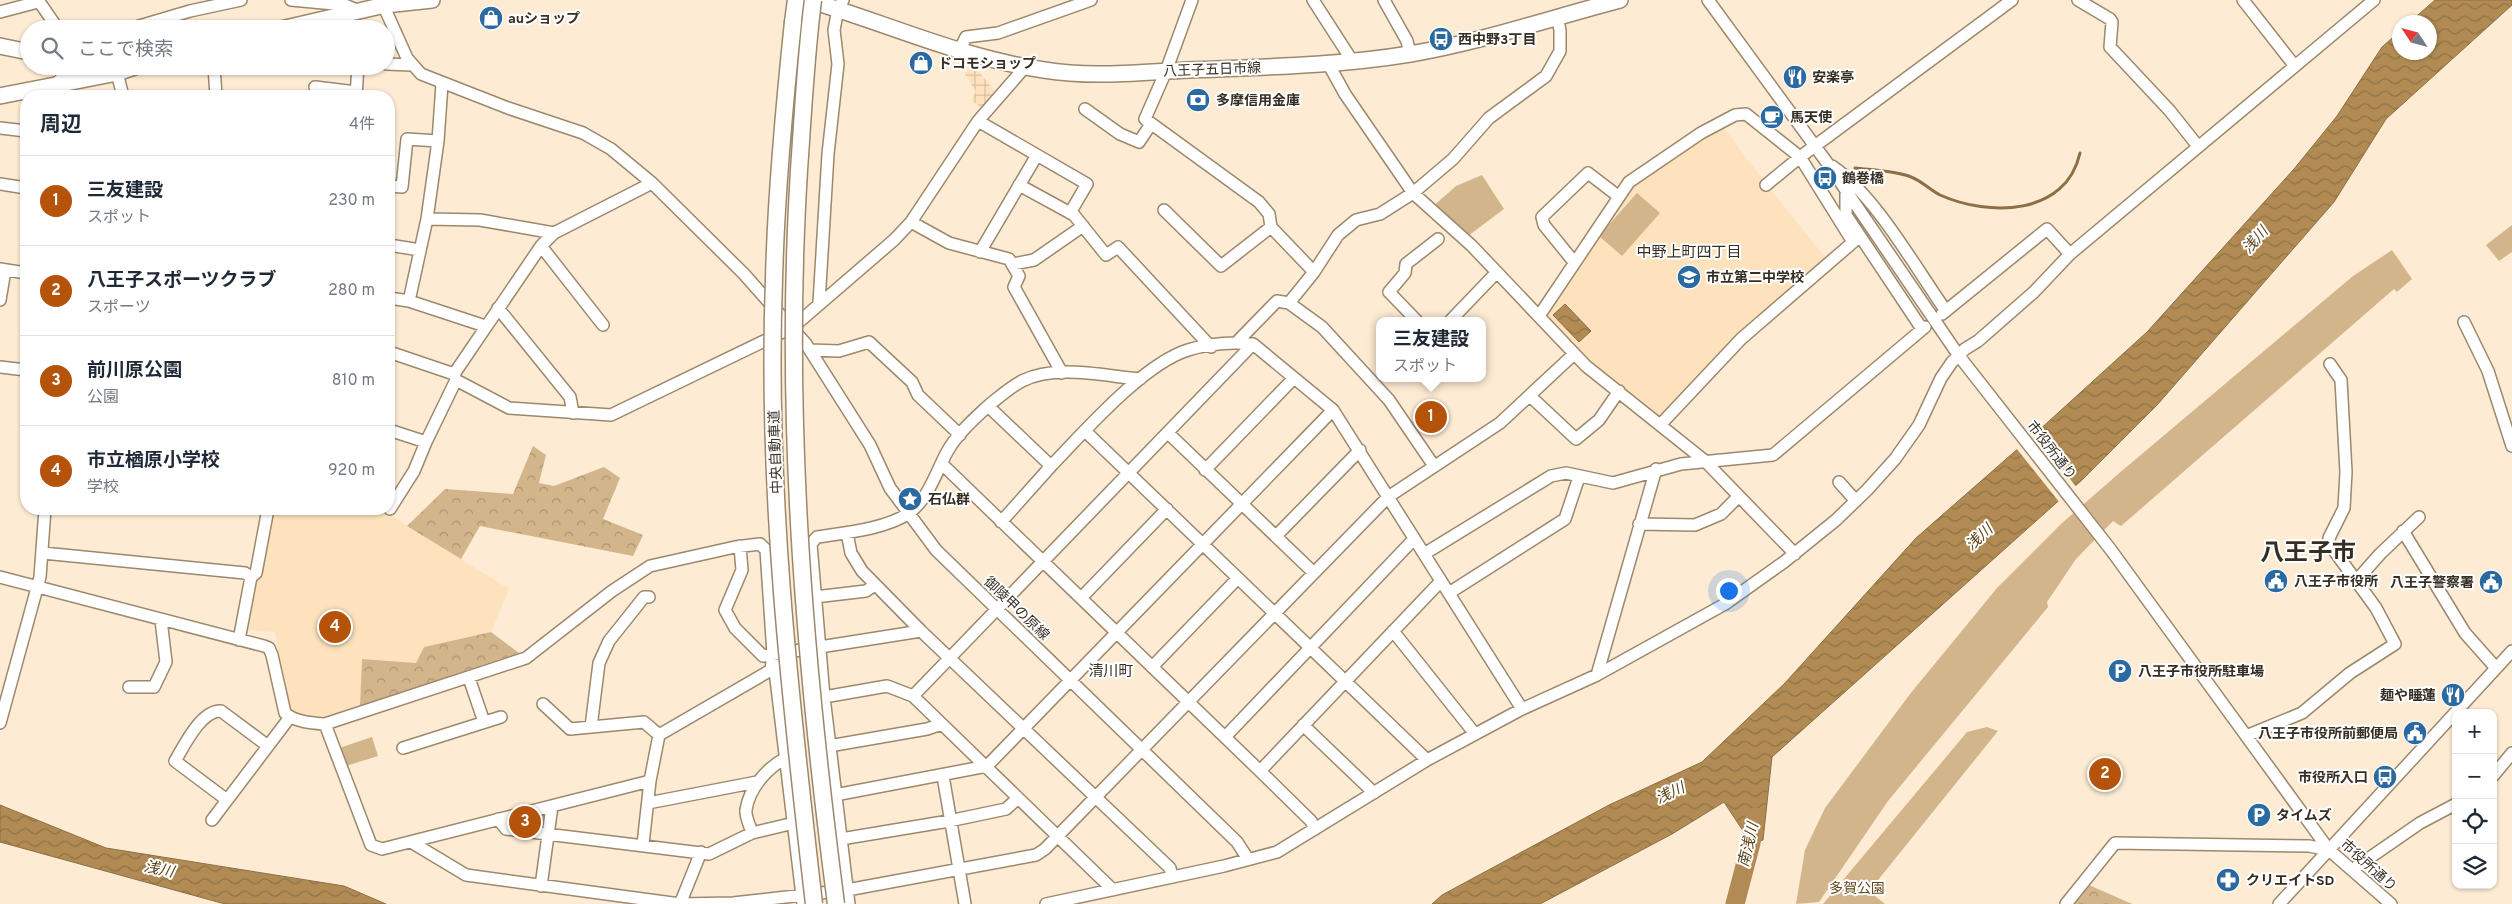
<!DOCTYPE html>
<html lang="ja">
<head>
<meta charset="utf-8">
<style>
  :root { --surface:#fff; --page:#f2f2f3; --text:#1f2937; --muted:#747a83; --line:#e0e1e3; --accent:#b45309 }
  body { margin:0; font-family:Overpass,"Noto Sans JP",sans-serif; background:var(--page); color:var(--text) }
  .controls { position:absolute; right:15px; bottom:15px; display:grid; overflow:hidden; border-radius:10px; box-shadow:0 1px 4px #0004 }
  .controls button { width:45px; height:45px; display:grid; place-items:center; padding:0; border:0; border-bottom:1px solid var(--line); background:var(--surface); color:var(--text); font:25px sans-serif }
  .compass { position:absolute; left:2392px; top:15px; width:45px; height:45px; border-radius:50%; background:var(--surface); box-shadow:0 1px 4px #0004; rotate:306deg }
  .you { position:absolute; left:1728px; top:590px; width:18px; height:18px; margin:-12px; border:4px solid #fff; border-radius:50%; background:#1a73e8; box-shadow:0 0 0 8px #1a73e833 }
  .badge { display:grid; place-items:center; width:32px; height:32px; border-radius:50%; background:var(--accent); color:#fff; font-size:16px; font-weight:700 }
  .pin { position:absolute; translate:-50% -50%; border:2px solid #fff; box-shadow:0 1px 5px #0006 }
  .popup { position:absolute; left:1376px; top:317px; width:110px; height:65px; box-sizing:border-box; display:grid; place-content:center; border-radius:10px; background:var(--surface); filter:drop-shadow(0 1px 4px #0005); font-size:16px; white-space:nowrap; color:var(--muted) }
  .popup b { font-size:19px; color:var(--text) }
  .popup::after { content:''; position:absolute; left:50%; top:100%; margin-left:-10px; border:10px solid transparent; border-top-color:var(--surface) }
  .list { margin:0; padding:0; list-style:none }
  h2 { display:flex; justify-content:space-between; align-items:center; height:65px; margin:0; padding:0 20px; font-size:21px }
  h2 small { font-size:16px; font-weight:400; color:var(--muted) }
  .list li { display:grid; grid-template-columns:32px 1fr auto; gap:15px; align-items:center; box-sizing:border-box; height:90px; padding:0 20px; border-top:1px solid var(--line) }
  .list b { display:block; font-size:19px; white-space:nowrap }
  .list p { margin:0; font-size:16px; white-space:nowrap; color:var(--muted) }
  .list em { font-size:16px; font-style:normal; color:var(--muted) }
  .icon { flex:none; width:28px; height:28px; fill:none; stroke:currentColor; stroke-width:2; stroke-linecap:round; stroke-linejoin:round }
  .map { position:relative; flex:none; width:2512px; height:904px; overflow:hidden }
  .search { position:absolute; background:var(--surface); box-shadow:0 1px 4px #0004; left:20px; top:20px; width:375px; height:55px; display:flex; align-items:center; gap:12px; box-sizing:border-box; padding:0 18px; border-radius:28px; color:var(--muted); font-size:19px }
  .panel { position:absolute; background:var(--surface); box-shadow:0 1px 4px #0004; left:20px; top:90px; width:375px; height:425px; border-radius:20px }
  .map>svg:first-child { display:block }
  .built { fill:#fde2bd }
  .industrial { fill:url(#industrial-grid) }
  .forest { fill:url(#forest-crowns) }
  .park { fill:#d3b58b }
  .water { fill:url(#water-waves); stroke:#8c6f45 }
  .pier { fill:#fdebd3 }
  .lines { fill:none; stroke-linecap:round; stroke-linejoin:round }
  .stream { stroke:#8c6f45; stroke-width:3 }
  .river { stroke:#b18b53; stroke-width:19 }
  .minor-casing { stroke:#9c886c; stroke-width:14 }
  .major-casing { stroke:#9c886c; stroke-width:18 }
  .highway-casing { stroke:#9c886c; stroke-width:19 }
  .minor { stroke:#fff; stroke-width:11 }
  .major { stroke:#fff; stroke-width:15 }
  .highway { stroke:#fff; stroke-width:16 }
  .highway-bridge-casing { stroke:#9c886c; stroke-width:19; stroke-linecap:butt }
  .highway-bridge { stroke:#fff; stroke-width:16 }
  .labels { text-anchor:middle; stroke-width:4; stroke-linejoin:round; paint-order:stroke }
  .poi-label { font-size:14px; font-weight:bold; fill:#372e23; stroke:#fff; text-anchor:start }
  .street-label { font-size:14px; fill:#372e23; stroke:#fff }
  .park-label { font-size:14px; fill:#64481d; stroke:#fff }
  .water-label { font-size:15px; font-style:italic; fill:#5a3f12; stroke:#fff }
  .neighbourhood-label { font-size:15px; fill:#372e23; stroke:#fff }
  .town-label { font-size:24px; font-weight:bold; fill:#372e23; stroke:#fff }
</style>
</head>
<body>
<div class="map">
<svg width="2512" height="904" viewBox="0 0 2512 904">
  <defs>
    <pattern id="industrial-grid" width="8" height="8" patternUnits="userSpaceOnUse" patternTransform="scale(1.25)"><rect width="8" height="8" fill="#fde2bd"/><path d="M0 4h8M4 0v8" fill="none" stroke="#d9c2a2"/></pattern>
    <pattern id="forest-crowns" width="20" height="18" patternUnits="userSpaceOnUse" patternTransform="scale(1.25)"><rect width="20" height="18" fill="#d3b58b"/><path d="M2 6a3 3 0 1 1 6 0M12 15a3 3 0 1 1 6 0" fill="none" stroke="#ac9471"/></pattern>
    <pattern id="water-waves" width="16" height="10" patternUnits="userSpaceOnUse" patternTransform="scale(1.25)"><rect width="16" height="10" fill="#b18b53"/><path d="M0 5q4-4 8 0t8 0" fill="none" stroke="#917244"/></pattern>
  </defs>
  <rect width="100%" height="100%" fill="#fdebd3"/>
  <!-- built -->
  <path class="built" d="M1720,123L1769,188L1829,262L1661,424L1619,391L1539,316L1618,196Z
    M271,509H380L509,589L491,632L424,647L416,663L362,659L360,706L323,717H312L296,712L289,707L275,632L248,630Z"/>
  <!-- industrial -->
  <path class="industrial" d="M970,66L980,73L996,93L982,108L971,100L976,92L965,74Z"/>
  <!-- forest -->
  <path class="forest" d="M533,446L546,455L539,483L554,486L604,467L620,478L603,519L643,535L633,556L480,526L461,559L407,526L445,489L513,494Z
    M491,632L519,653L360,706L362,659L416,663L424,647Z
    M2089,885L2132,904H2073Z"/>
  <!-- park -->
  <path class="park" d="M1482,175L1504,209L1464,239L1430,209L1456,186Z
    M1637,193L1660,213L1622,256L1599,236Z
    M2512,225V252L2499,261L2486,245Z
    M2392,250L2412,279L2397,292L2394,289L2121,526L2113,521L2076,559L2047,602L2048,607L1888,801L1819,902L1796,904L1805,850L1825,808L1910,694L1997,588L2061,524L2117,475L2353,276Z
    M1987,727L1998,731L1874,885L1875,896L1885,904H1823L1967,732Z
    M372,737L378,756L346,766L339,748Z
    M552,806L549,834L501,825Z"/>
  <!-- water -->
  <path class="water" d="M2435,0H2512V5L2386,119L2334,202L2158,404L2083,479L1772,757L1763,840L1751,843L1724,802L1672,834L1540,904H1432L1442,895L1609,805L1702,762L1785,683L1916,538L2037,432L2147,332L2294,169L2337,116L2382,47L2399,32L2400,52H2430V22H2410Z
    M1565,304L1591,331L1579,342L1553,315Z
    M0,805L106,848L344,886L386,904H225L0,842Z"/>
  <!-- pier -->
  <path class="pier" d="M2034,432L2077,488L2060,503L2016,448Z"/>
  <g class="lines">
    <!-- stream -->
    <path class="stream" d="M1855,168C1871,170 1897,171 1911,177C1922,181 1930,190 1940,195C1989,217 2066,216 2080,153"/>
    <!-- river -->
    <path class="river" d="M1735,904L1751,843L1755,817"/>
    <!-- minor casing -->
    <g class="minor-casing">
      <path id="minor" d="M38,0L58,29
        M291,0L345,5L359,11
        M381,0L407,58L421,74L508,108L583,133L611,149L652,183L744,274L806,344L870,445L890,488L936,550L1237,842L1248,859
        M1192,0L1166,71L1145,119L1259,202L1269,214L1271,227L1314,272
        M1313,0L1353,62
        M1384,0L1407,41L1410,54
        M1708,0L1828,164L1959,356L2111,550L2316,832L2329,850L2391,904
        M2078,0L2110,19L2112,22L2110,47L2170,111L2197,145
        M2243,0L2294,65
        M0,12L38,2
        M129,29L190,11L241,0
        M959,51L966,37L998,33L1091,0
        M386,64L412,65
        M1329,65L1345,94L1413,193L1472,246L1586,366L1705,461L1795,554
        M214,66L216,96
        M117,73L123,96
        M442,84L438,141L427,219L409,301L485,326
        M53,86L61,79L65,66
        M315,87L356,92
        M356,96L358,66
        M1085,109L1120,134L1139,142L1151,124
        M978,121L1087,184L1070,213
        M0,128L26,131
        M1832,166C1875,195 1915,267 1946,311
        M0,184L26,188
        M1019,185L1074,215L1106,255L1118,247L1211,347
        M1766,185L1800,157L2012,0
        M389,186L402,187L407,139L438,141
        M1846,190V215L1922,329
        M1164,210L1221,266L1271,227
        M427,219L480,220L554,233
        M911,222L949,243L1009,259L1019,276L1014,287L1062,373
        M389,245L420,250
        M541,246L603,325
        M980,252L1037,155
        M1574,262L1544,225L1542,217L1588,173L1618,196
        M1013,264L1034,260L1083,226
        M0,269L26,273
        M389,298L409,301
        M0,300L5,270
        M819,303L828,154L838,64L834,30L838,9L843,0
        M1289,303L1322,327L1389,400L1434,466
        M498,308L570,397L573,413
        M1942,314L2047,229L2070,254
        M1539,316L1629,182L1701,133L1735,115L1746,114L1800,157L1853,242
        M1417,321L1389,292L1405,273L1406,264L1438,239
        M1450,321L1497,272
        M2464,322L2488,371L2512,446
        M1236,343L1277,301L1289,303L1314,272L1338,235L1356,220L1380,214L1413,193L1453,159L1489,118L1546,76L1560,51V30L1557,17
        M810,350L839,351L869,342L912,382L918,395L960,435
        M389,352L454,374
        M0,367L26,370
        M456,380L509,408L611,415L793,327L894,240L911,222L978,121L1025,67
        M1530,396L1576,439L1599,420L1619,391
        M988,406C998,398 1010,387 1022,381C1056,364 1104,376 1140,379
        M1661,424L1741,339L1859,237
        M389,430L426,442L456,380L454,374L541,246L554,233L652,183
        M1085,431L1427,760
        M1168,433L1314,573
        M942,464L1260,771L1311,821L1315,829
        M1205,470L1294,378
        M1839,482L1856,501
        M390,509L414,471L426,442
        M1001,522L1051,466
        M1639,524L1695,525L1721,514L1739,496
        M2403,531L2465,633L2496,668
        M847,533L851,553L862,571L921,631
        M1276,536L1360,450
        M740,546L742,570L725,610L735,628L763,656L921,631L1170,868L1172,877
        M43,553L245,573L251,577
        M1424,554L1551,476L1566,473L1613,483L1681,464L1773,455L1925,327
        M0,577L264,646L269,648L272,655L285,713C295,722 312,723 325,724L526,658L612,591L650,566L735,547L760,544L766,550L773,654L803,904
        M2357,580L2380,554L2419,517
        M1449,593L1565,519L1579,477
        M815,597L866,591L875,585
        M1081,598L1167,509
        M1393,631L1475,734
        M239,640L251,577L256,573L268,509
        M1152,667L1238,578
        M1597,675L1656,469
        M469,678L484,722
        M129,687H154L166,662L161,620
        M913,696L1253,344
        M824,697L887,686L913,696L1113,890
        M543,704L570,729L644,722L659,735
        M0,723L40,577L45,509
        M325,724L371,845L382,849L650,781L659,735L771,670L772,661
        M1303,725L1374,793
        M591,727L599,663L609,641L644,597H649
        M2246,736L2302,713L2350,673L2395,644L2376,608L2330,545L2329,538L2344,508L2346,472L2341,380L2330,364
        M1225,737L1414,539
        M829,746L927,729L942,724
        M403,748L501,717
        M1260,771L1441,581
        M943,776L965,904
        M2493,776L2512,753
        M835,795L987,766L1333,410
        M227,800L175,761C184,746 201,710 221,711L268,746
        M648,803L757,782
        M498,819L506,829L709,854L752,833L794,823
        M212,820L290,717
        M752,833C750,826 745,816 746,810C749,788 768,767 786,758
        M841,839L949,821L1006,809L1018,798
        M411,842L466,875L680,904L733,903L847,890L1036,855L1045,849L1388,497L1500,423L1574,354
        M643,844L650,781
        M2352,870L2420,823L2456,804
        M541,886L552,806
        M680,904L701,852
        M849,904L824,697L811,544L817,537C844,533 886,529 909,513C929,498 936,472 947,452C957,434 973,420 988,406L1051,466C1084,432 1143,364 1188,350C1208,344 1233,342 1253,344L1333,410L1522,709
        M1046,904L1224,866L1277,852L1427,760L1522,709L1597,675L1725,604L1784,562L1836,520L1867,490L1895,459L1919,425L1941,378L1952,362L1965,349L1978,341L2034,292L2070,254L2374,0
        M2066,904L2115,843L2309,846L2329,850
        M2279,904L2512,651"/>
    </g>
    <!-- major casing -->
    <g class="major-casing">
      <path id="major" d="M808,0C886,23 962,58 1044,70C1092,78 1141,72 1189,70C1264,67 1337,66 1410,54C1481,42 1551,18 1620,0
        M281,29L385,5L432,0
        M0,46L29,52
        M90,66L113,72
        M0,96L117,73L138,66"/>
    </g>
    <!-- highway casing -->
    <g class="highway-casing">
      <path id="highway" d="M793,22L796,0"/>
    </g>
    <!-- minor -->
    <use href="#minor" class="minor"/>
    <!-- major -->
    <use href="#major" class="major"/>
    <!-- highway -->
    <use href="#highway" class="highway"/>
    <!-- highway-bridge casing -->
    <g class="highway-bridge-casing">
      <path id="highway-bridge" d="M813,0C807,47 804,94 801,141C782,396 803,651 836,904
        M793,22C784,108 776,193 774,279C766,488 790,697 814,904"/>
    </g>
    <!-- highway-bridge -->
    <use href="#highway-bridge" class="highway-bridge"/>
  </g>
  <!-- icons -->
  <defs>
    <g id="shop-disc" transform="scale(1.25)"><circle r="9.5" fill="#2b6aa0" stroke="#fff"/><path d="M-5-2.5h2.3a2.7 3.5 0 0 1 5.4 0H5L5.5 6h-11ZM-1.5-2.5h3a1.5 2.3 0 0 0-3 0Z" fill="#fff"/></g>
    <g id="bus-disc" transform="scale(1.25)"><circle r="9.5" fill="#2b6aa0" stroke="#fff"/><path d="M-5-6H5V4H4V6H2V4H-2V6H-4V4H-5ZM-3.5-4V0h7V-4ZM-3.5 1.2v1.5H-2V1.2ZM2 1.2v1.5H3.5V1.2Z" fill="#fff"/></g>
    <g id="restaurant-disc" transform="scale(1.25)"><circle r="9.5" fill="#2b6aa0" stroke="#fff"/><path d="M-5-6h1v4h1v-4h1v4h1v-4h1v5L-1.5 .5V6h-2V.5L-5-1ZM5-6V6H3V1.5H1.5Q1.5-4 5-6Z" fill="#fff"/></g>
    <g id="bank-disc" transform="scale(1.25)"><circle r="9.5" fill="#2b6aa0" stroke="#fff"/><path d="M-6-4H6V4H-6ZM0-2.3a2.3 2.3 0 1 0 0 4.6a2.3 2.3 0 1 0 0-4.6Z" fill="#fff"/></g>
    <g id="cafe-disc" transform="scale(1.25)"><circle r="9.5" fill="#2b6aa0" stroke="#fff"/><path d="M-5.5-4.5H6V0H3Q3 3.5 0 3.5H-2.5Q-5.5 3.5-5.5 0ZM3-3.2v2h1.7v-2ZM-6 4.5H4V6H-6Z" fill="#fff"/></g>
    <g id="school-disc" transform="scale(1.25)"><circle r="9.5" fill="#2b6aa0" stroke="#fff"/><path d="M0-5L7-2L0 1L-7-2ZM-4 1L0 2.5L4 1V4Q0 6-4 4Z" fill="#fff"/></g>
    <g id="sight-disc" transform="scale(1.25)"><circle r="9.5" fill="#2b6aa0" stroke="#fff"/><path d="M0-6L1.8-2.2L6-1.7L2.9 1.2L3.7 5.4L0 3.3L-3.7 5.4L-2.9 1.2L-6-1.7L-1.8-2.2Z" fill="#fff"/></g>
    <g id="civic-disc" transform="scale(1.25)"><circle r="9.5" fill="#2b6aa0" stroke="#fff"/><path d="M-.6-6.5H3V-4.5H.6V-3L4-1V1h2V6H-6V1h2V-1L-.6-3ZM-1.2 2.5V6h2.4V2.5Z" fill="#fff"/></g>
    <g id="parking-disc" transform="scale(1.25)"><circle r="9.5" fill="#2b6aa0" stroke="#fff"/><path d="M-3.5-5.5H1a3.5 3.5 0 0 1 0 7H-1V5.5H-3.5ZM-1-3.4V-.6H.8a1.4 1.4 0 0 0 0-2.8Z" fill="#fff"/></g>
    <g id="pharmacy-disc" transform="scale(1.25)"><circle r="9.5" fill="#2b6aa0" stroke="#fff"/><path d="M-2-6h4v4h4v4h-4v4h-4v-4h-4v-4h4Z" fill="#fff"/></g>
  </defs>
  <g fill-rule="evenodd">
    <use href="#shop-disc" x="491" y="18"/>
    <use href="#bus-disc" x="1441" y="39"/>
    <use href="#shop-disc" x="921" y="63"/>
    <use href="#restaurant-disc" x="1795" y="77"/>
    <use href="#bank-disc" x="1198" y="100"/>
    <use href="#cafe-disc" x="1772" y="117"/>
    <use href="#bus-disc" x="1825" y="178"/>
    <use href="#school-disc" x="1689" y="277"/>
    <use href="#sight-disc" x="910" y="499"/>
    <use href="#civic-disc" x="2276" y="581"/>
    <use href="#civic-disc" x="2491" y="582"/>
    <use href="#parking-disc" x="2120" y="671"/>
    <use href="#restaurant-disc" x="2453" y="695"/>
    <use href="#civic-disc" x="2415" y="733"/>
    <use href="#bus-disc" x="2385" y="777"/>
    <use href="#parking-disc" x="2259" y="815"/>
    <use href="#pharmacy-disc" x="2228" y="880"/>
  </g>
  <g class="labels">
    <!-- poi labels -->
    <g class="poi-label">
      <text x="508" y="23">auショップ</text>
      <text x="1458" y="44">西中野3丁目</text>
      <text x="938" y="68">ドコモショップ</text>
      <text x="1812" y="82">安楽亭</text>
      <text x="1216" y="105">多摩信用金庫</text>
      <text x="1790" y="122">馬天使</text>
      <text x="1842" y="183">鶴巻橋</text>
      <text x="1706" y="282">市立第二中学校</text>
      <text x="928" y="504">石仏群</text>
      <text x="2294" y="586">八王子市役所</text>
      <text x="2474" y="587" text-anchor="end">八王子警察署</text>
      <text x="2138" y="676">八王子市役所駐車場</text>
      <text x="2436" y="700" text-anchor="end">麺や睡蓮</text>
      <text x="2398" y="738" text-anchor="end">八王子市役所前郵便局</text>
      <text x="2368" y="782" text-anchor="end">市役所入口</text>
      <text x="2276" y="820">タイムズ</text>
      <text x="2246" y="885">クリエイトSD</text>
    </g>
    <!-- street labels -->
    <g class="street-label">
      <text transform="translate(1212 69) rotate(-2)" y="5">八王子五日市線</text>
      <text transform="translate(2052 450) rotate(52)" y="5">市役所通り</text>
      <text transform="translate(775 452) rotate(-92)" y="5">中央自動車道</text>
      <text transform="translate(1017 608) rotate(44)" y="5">御陵甲の原線</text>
      <text transform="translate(2369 865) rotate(42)" y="5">市役所通り</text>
    </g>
    <!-- park labels -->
    <g class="park-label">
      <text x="1857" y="893">多賀公園</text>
    </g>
    <!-- water labels -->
    <g class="water-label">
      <text transform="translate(2255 240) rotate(-49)" y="5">浅川</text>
      <text transform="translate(1979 537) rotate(-43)" y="5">浅川</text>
      <text transform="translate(1670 793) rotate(-25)" y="5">浅川</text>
      <text transform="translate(1748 845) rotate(-77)" y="5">南浅川</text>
      <text transform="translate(159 869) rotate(12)" y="5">浅川</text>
    </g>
    <!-- neighbourhood labels -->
    <g class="neighbourhood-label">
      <text x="1689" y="257">中野上町四丁目</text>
      <text x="1111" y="676">清川町</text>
    </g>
    <!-- town labels -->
    <g class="town-label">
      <text x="2308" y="560">八王子市</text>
    </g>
  </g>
</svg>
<div class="controls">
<button>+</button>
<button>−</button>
<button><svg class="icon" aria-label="locate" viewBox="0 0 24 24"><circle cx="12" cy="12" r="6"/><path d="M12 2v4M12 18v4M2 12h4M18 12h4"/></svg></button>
<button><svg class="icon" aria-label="layers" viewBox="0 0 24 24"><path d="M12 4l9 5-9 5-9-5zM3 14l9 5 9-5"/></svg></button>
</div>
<svg class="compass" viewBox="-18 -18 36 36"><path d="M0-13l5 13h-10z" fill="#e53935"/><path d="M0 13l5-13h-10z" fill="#747a83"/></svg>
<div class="you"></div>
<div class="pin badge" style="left:1431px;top:417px">1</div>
<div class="popup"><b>三友建設</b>スポット</div>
<div class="pin badge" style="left:2105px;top:774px">2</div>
<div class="pin badge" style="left:525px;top:822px">3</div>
<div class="pin badge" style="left:335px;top:627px">4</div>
<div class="search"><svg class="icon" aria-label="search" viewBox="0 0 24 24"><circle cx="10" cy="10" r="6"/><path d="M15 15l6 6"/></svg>ここで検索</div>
<section class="panel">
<h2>周辺<small>4件</small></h2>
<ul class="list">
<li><span class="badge">1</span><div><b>三友建設</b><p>スポット</p></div><em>230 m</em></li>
<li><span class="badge">2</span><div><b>八王子スポーツクラブ</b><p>スポーツ</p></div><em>280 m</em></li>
<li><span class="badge">3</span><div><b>前川原公園</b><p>公園</p></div><em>810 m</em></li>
<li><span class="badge">4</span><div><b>市立楢原小学校</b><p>学校</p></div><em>920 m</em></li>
</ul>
</section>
</div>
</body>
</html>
